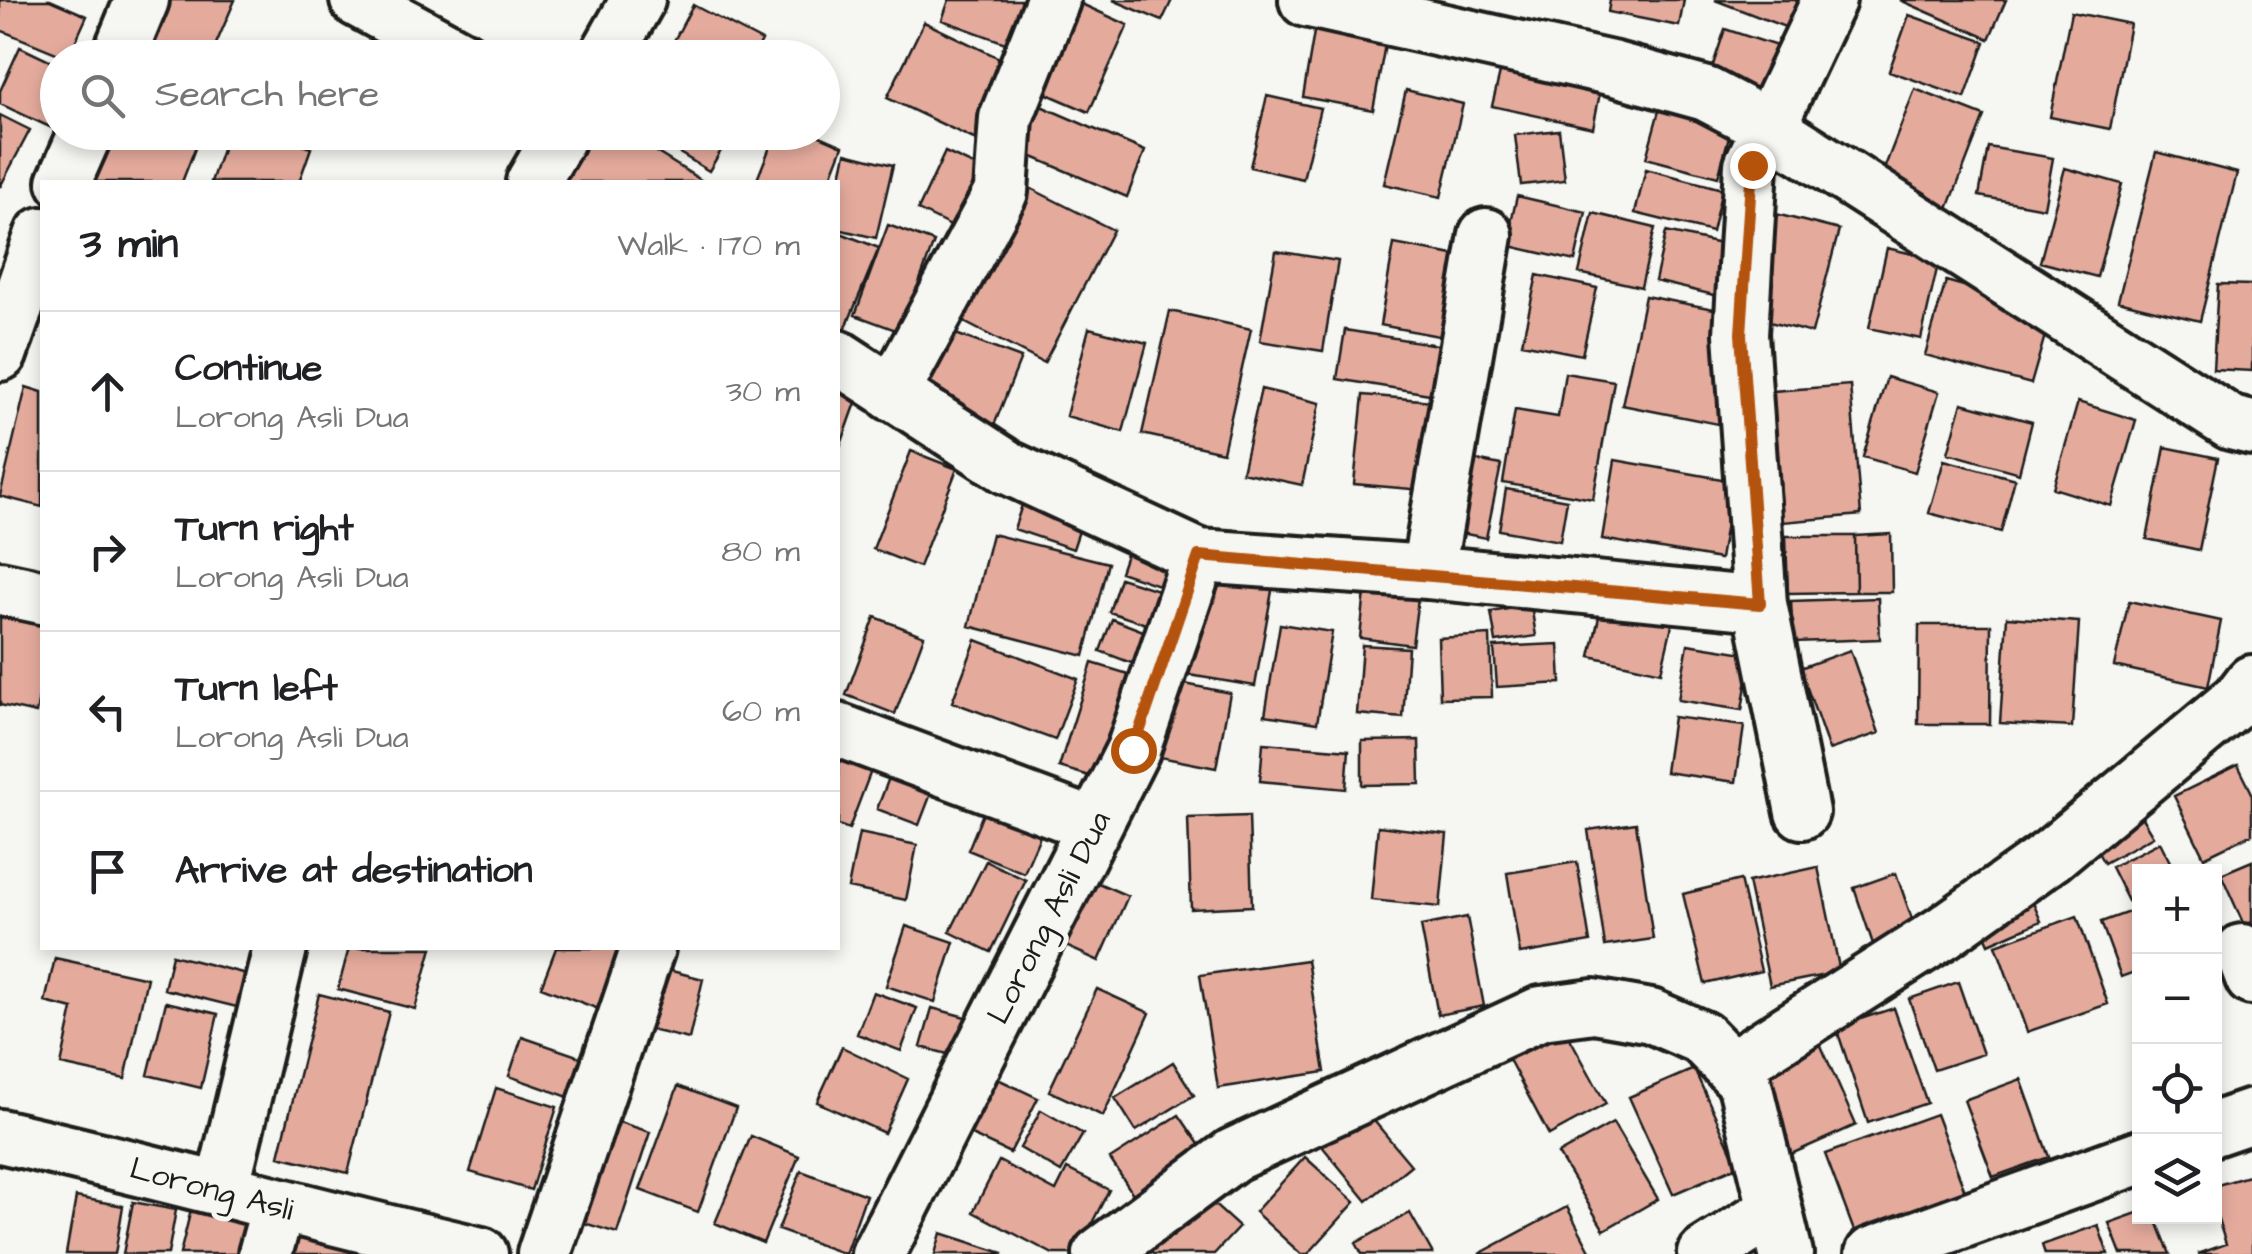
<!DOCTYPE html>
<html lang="en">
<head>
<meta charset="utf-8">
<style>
  :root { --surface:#fff; --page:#f6f6f6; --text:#202124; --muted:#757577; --line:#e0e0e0 }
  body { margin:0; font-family:"Architects Daughter",sans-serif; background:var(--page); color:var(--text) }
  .controls { position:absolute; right:30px; bottom:30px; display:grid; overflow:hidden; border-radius:0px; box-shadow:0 5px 15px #0003 }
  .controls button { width:90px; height:90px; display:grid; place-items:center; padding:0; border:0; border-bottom:2px solid var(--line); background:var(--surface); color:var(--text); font:50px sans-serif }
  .stop { position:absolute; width:30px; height:30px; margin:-22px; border:8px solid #b45309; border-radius:50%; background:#fff }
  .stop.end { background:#b45309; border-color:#fff; box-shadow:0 2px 10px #0008 }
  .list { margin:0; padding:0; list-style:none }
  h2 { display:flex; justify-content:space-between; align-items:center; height:130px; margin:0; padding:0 40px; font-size:42px }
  h2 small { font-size:32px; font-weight:400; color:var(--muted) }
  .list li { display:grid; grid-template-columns:65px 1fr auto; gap:30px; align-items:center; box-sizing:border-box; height:160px; padding:0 40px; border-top:2px solid var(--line) }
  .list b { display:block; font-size:38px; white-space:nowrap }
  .list p { margin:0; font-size:32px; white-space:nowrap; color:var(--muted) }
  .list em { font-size:32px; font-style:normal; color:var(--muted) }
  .icon { flex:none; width:55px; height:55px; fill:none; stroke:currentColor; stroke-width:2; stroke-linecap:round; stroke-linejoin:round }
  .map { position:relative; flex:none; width:2252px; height:1254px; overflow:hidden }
  .search { position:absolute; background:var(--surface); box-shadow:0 5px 15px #0003; left:40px; top:40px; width:800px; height:110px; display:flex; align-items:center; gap:25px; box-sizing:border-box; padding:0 35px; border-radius:55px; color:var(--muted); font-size:38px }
  .panel { position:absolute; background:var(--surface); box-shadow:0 5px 15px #0003; left:40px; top:180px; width:800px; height:770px; border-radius:0px }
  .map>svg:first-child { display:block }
  .building { fill:#e4ab9d; stroke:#1c1c1c; stroke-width:2.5 }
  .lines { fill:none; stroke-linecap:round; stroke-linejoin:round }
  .street-casing { stroke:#1c1c1c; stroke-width:60 }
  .street { stroke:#f6f6f2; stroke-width:52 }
  .route { stroke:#b45309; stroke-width:12 }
  .labels { text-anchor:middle; stroke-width:10; stroke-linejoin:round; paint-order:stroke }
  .street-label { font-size:32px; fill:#1c1c1c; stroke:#f6f6f2 }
</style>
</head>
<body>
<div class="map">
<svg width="2252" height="1254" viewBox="0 0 2252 1254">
  <rect width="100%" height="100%" fill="#f6f6f2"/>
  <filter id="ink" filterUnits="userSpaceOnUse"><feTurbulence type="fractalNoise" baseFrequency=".01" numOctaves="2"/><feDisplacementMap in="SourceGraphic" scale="20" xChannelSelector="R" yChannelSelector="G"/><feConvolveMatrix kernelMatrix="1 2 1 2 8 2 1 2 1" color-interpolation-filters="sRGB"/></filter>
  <g filter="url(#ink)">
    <!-- building -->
    <path class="building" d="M0,0H50L87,16L68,58L0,30Z
      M149,0H235L210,58H124Z
      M949,0H1037L1019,48L942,20Z
      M1113,0H1172L1162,21Z
      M1610,0H1684L1679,26L1608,12Z
      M1715,0H1810L1798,32Z
      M1900,0H2006L1989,39Z
      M1077,2L1128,25L1089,112L1038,90Z
      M693,5L762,41L753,58L667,54Z
      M2071,12L2130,24L2110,129L2050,117Z
      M1909,15L1985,42L1965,98L1889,71Z
      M924,22L1014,65L978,141L887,98Z
      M1315,26L1386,39L1373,110L1303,97Z
      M1725,29L1786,49L1769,101L1708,80Z
      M20,47L58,65V116L52,128L0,104V91Z
      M1504,56L1603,78L1593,128L1492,106Z
      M1915,89L1984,116L1948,209L1879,182Z
      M1406,90L1463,104L1441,197L1384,184Z
      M1267,96L1320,108L1303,179L1250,167Z
      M1027,100L1145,151L1127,197L1007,146Z
      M1660,107L1732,125L1718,177L1646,158Z
      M0,115L30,130L0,187Z
      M1559,130L1565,180L1521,185L1515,135Z
      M99,132L201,133L182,182H80Z
      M228,132H265L311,148L299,182H211Z
      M586,132H624L704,182H570L558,175Z
      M645,132H732L709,171Z
      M776,132H811L843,146L829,182H756Z
      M1988,147L2053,158L2044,208L1979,196Z
      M945,152L991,173L963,232L918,210Z
      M2156,152L2237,173L2200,321L2118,301Z
      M846,153L893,165L876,238L838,229V190Z
      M2065,168L2122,184L2097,277L2040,262Z
      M1646,169L1722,189L1712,232L1635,213Z
      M1028,187L1113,230L1044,363L960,320Z
      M1517,196L1586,212L1575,261L1506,245Z
      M1593,213L1655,228L1641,287L1579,273Z
      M1776,214L1839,230L1812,333L1750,317Z
      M888,225L934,242L901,332L855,315Z
      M838,232L879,248L842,337L838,335Z
      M1666,232L1730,246L1718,296L1655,281Z
      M1394,244L1475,259L1460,340L1380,325Z
      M1887,248L1939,260L1921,339L1869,328Z
      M1276,251L1338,261L1323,351L1260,341Z
      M1537,275L1597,288L1582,355L1522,343Z
      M1946,281L2052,311L2031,384L1925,355Z
      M2218,284L2252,285V371L2213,369Z
      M1645,296L1730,312L1723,425L1622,405Z
      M1170,311L1251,329L1223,452L1142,434Z
      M1089,328L1147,343L1123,432L1066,416Z
      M945,330L1021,358L993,428L918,399Z
      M1345,330L1444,346L1436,395L1337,379Z
      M1565,373L1614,381L1593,499L1503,483L1515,410L1558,417Z
      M838,374L863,383L838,453Z
      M1887,377L1939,392L1915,472L1863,457Z
      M1850,385L1861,515L1783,522L1773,391Z
      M26,387L42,392V507L0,496Z
      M1261,389L1320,403L1302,485L1242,472Z
      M1363,395L1443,402L1434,491L1354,484Z
      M2078,402L2136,420L2111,506L2053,488Z
      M1962,403L2032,422L2019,473L1948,453Z
      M2165,447L2218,458L2199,550L2147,539Z
      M911,451L957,469L919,567L873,549Z
      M1460,457L1501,465L1486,538L1446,530Z
      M1615,460L1733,481L1720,559L1602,539Z
      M1944,460L2015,479L2001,532L1929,513Z
      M1506,489L1567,500L1560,541L1499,530Z
      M1027,490L1086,510L1073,549L1014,529Z
      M992,534L1108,563L1084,656L969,626Z
      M1133,534L1175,548L1161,586L1120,572Z
      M1891,534L1892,592H1856L1855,536Z
      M1786,536H1855L1856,592L1788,593Z
      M1209,563L1275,574L1255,686L1189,675Z
      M1120,578L1164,592L1152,626L1109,612Z
      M1366,583L1419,590L1412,645L1360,638Z
      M1878,598L1880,639L1793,642L1791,601Z
      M2129,601L2221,621L2208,687L2114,666Z
      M1602,604L1673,621L1661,672L1590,656Z
      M0,605L42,614V682L36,713L0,705Z
      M1531,605L1536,636L1496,642L1491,612Z
      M875,617L924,636L895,714L846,695Z
      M2007,617L2079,622L2072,727L2000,723Z
      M1112,619L1151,634L1139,666L1100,651Z
      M1280,624L1332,632L1317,723L1265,715Z
      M1919,625H1991L1990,724H1918Z
      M1490,635L1492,697L1440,698L1438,638Z
      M976,640L1078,679L1055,740L952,702Z
      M1559,644L1561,683L1497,687L1494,647Z
      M1688,644L1751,654L1742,710L1678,700Z
      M1362,645L1408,648L1403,718L1357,714Z
      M1850,650L1879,733L1829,750L1800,668Z
      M1092,663L1135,676L1102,780L1059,767Z
      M1170,681L1230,693L1216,768L1155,756Z
      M1673,717L1744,726L1736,782L1665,772Z
      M838,731L880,747L849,829L838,825Z
      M1419,740L1420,784L1362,785V741Z
      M1263,743L1349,750L1346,789L1260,781Z
      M897,757L939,773L919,825L877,809Z
      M2238,765L2252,793V834L2204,857L2174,796Z
      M993,789L1050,813L1024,873L968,850Z
      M2136,808L2153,836L2104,863L2088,835Z
      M1249,816L1252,906L1191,909L1188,818Z
      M1636,823L1653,939L1605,946L1588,830Z
      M1378,826L1447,834L1440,907L1371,900Z
      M859,833L917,845L906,900L848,888Z
      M2160,842L2175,872H2140V895L2128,901L2111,867Z
      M986,861L1026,880L991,952L950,932Z
      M2252,861V922L2244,925L2221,874Z
      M1577,862L1590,942L1520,954L1507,873Z
      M1818,867L1840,972L1770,986L1748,882Z
      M1896,873L1918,936L1875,950L1854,888Z
      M1089,879L1128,896L1099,961L1059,943Z
      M1740,880L1761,971L1705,984L1683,894Z
      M2027,889L2041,921L1989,944L1975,912Z
      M2214,906L2226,938L2214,943Z
      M2140,908V970L2121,977L2101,922Z
      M2077,916L2108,1004L2027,1032L1996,945Z
      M1467,917L1484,1006L1438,1015L1421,926Z
      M906,926L954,942L935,1002L886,986Z
      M349,948H432L415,1009L338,989Z
      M556,948H622L609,1013L541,987Z
      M172,955L262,978L253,1011L164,989Z
      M55,958L147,978L125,1079L61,1065L73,1009L45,1002Z
      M1307,960L1325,1072L1218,1088L1200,975Z
      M652,966L703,979L689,1039L638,1027Z
      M1958,982L1983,1054L1934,1070L1909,999Z
      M1097,989L1150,1013L1103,1116L1049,1091Z
      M873,992L917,1008L901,1051L857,1034Z
      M319,994L389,1012L348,1173L279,1156Z
      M166,1002L218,1014L201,1088L148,1075Z
      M932,1008L969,1018L959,1057L921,1047Z
      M1894,1008L1927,1103L1868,1123L1836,1027Z
      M1560,1020L1606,1104L1549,1135L1504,1050Z
      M1815,1032L1856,1125L1789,1155L1748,1061Z
      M522,1037L586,1059L571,1098L509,1076Z
      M842,1047L908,1079L884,1133L817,1102Z
      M1173,1062L1194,1095L1136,1131L1115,1098Z
      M1694,1069L1738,1166L1673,1194L1629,1097Z
      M983,1072L1038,1098L1010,1153L956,1128Z
      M2021,1079L2049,1157L1993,1177L1964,1100Z
      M678,1086L736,1108L698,1212L640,1190Z
      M496,1088L557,1107L531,1190L470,1172Z
      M1360,1104L1411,1165L1367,1201L1317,1140Z
      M1041,1110L1083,1134L1061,1172L1020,1148Z
      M1936,1114L1968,1199L1857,1239L1825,1154Z
      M597,1115L650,1132L617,1233L564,1217Z
      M1179,1115L1203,1150L1133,1194L1110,1159Z
      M1613,1123L1658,1199L1604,1230L1558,1154Z
      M751,1136L799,1156L763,1243L715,1223Z
      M1305,1157L1355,1202L1308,1254H1301L1255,1212Z
      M999,1161L1056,1191L1067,1169L1109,1190L1076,1254H1053L973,1212Z
      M801,1171L866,1195L845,1254L778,1230Z
      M2252,1175V1254H2198L2226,1244L2214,1207V1186Z
      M196,1189L252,1203L239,1254H180Z
      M1198,1190L1239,1227L1214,1254H1153L1146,1247Z
      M76,1197L123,1206L115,1254H66Z
      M133,1202L176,1210L168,1254H123Z
      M1567,1207L1592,1254H1479Z
      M2140,1212V1216H2155L2170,1254H2121L2109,1223Z
      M1410,1213L1433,1254H1362L1356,1243Z
      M2098,1225L2108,1254H2045L2042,1245Z
      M292,1228L391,1254H285Z
      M941,1233L1003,1253V1254H935Z"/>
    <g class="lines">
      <!-- street casing -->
      <g class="street-casing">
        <path id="street" d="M357,0L463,58
          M1306,0L1615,69L1706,94L1769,127L2231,423L2252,428
          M118,58L142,0
          M605,58L638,0
          M64,182L86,132
          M533,182L562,132
          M0,354L42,234
          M838,357L1007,467L1199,556L1428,572L1760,604L1741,334L1751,165L1829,0
          M892,394L1001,192L1006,118L1053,0
          M1428,572L1486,235
          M0,588L42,597
          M1760,604L1802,812
          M838,730L1093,825
          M2242,951L2252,978
          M1731,1068L1944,932L2052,855L2239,699L2252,682
          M2214,1129L2252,1116
          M0,1136C161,1172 320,1217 481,1254
          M222,1189L280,948
          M265,1254L278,1207
          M544,1254L648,948
          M878,1254L1133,750L1199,556
          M1100,1254L1233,1155L1541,1013L1594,1006L1651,1016L1702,1038L1744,1081L1786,1254
          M1705,1254L1774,1210
          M1872,1254L2140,1157"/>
      </g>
      <!-- street -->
      <use href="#street" class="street"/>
    </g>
  </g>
  <g class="lines" filter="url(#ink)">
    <!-- route -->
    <path class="route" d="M1133,750L1199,556L1760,604L1741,334L1752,165"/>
  </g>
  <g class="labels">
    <!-- street labels -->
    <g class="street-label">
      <text transform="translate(1048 917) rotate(-63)" y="11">Lorong Asli Dua</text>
      <text transform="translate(212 1188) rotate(15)" y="11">Lorong Asli</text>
    </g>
  </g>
</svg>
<div class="controls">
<button>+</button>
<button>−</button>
<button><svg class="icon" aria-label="locate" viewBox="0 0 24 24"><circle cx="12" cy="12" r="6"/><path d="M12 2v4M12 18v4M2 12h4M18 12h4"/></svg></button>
<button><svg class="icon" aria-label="layers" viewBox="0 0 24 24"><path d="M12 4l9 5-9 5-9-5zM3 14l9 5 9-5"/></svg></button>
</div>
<div class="stop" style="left:1133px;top:750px"></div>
<div class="stop end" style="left:1752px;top:165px"></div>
<div class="search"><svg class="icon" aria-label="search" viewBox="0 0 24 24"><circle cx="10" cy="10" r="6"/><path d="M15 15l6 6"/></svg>Search here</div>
<section class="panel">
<h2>3 min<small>Walk · 170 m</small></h2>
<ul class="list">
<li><svg class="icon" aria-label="ahead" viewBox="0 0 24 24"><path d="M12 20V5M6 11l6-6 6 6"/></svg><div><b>Continue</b><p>Lorong Asli Dua</p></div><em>30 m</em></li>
<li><svg class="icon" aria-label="right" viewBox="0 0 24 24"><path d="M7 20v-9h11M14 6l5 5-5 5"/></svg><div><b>Turn right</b><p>Lorong Asli Dua</p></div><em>80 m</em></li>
<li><svg class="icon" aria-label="left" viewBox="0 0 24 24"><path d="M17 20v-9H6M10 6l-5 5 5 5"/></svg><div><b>Turn left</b><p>Lorong Asli Dua</p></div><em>60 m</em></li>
<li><svg class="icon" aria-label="arrive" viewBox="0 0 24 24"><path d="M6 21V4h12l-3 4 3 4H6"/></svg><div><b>Arrive at destination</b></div></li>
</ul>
</section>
</div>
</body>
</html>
